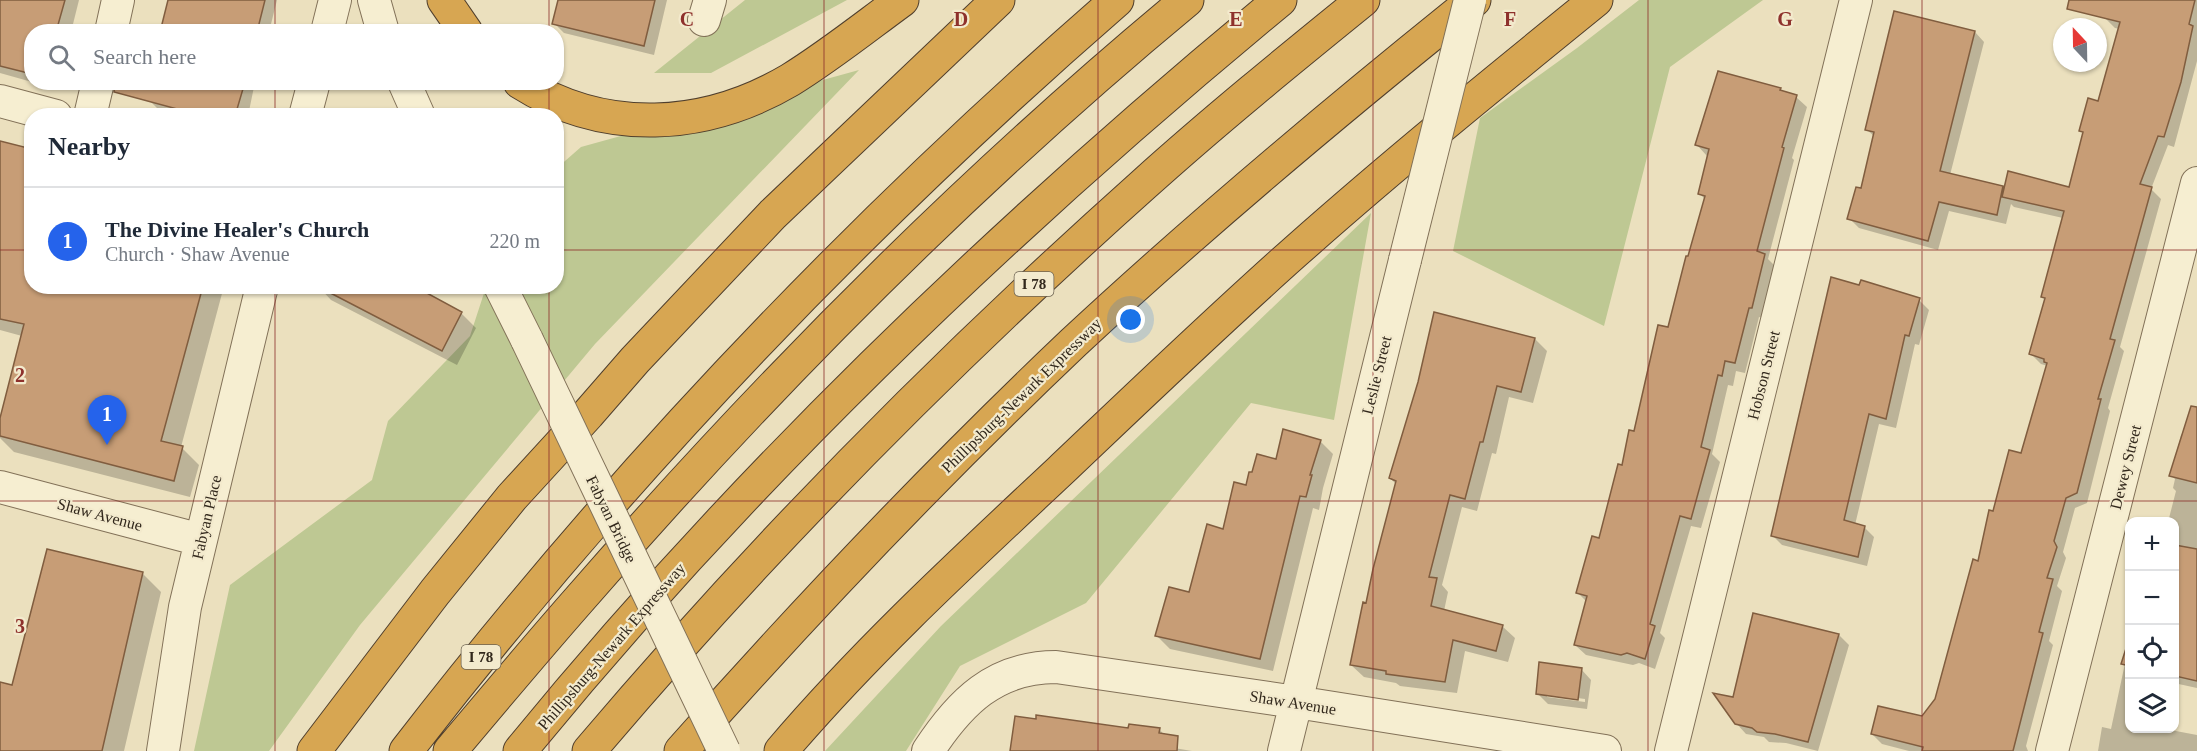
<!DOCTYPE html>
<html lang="en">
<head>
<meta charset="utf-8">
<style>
  :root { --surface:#fff; --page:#f6f6f7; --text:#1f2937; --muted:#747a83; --line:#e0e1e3; --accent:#2563eb }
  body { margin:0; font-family:"Times New Roman",serif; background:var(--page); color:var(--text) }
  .controls { position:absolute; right:18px; bottom:18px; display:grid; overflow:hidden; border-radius:12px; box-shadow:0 2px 4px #0004 }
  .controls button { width:54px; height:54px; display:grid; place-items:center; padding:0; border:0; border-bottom:2px solid var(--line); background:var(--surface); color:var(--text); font:30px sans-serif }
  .compass { position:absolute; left:2053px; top:18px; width:54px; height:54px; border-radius:50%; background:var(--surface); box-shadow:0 2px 4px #0004; rotate:338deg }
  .you { position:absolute; left:1131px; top:320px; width:21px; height:21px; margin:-15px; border:4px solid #fff; border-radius:50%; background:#1a73e8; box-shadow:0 0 0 9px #1a73e833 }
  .badge { display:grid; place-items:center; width:39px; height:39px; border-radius:50%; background:var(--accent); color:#fff; font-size:20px; font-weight:700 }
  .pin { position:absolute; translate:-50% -50px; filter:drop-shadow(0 2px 3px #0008) }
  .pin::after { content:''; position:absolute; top:32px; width:21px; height:18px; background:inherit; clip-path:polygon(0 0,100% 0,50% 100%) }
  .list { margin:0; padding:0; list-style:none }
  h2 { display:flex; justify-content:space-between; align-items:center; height:78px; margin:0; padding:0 24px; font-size:26px }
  h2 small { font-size:20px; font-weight:400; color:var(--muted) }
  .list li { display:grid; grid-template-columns:39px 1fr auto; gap:18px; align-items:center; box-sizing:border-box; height:108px; padding:0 24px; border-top:2px solid var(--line) }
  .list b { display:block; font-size:22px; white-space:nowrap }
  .list p { margin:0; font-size:20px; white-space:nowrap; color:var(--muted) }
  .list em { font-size:20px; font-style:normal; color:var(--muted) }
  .icon { flex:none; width:33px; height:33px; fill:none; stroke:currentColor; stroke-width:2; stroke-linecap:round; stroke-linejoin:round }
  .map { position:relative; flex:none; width:2197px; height:751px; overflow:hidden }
  .search { position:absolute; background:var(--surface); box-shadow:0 2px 4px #0004; left:24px; top:24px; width:540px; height:66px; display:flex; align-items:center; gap:15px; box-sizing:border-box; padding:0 21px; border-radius:24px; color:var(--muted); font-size:22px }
  .panel { position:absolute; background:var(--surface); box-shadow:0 2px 4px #0004; left:24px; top:108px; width:540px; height:186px; border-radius:24px }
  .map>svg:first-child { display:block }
  .green { fill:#bec893 }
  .shadow { fill:#0003; fill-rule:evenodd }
  .building { fill:#c79d76; stroke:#805d3f; stroke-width:1.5 }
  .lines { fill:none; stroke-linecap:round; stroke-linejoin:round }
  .minor-casing { stroke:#827158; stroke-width:34 }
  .highway-casing { stroke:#503f2d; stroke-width:35 }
  .minor { stroke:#f6eed1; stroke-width:32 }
  .highway { stroke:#d7a652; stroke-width:33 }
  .minor-bridge-casing { stroke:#827158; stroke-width:34; stroke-linecap:butt }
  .minor-bridge { stroke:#f6eed1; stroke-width:32 }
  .grid { fill:none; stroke:#8e312c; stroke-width:1.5; stroke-opacity:0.55 }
  .labels { text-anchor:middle; stroke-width:4.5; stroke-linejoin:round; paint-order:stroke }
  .shield { fill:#f3eacd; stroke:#6c6251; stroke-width:1.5 }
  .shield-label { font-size:15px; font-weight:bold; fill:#32281c }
  .street-label { font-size:16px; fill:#32281c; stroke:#f3eacd }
  .grid-label { font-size:20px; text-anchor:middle; font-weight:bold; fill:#8e312c; stroke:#f3eacd; stroke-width:4.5; stroke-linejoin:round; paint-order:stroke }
</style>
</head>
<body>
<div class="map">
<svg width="2197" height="751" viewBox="0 0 2197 751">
  <rect width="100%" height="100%" fill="#ebe0be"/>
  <!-- green -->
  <path class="green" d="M745,0H847L711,73H654Z
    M1639,0H1763L1670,67L1604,326L1453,251L1480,118L1577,48Z
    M859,70L595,344L360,625L269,751H194L230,585L372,480L388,421L470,336L486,287L556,286L557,168L581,147Z
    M1371,213L1334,420L1251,403L1086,603L960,666L906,751H825L941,626Z"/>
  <!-- shadow -->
  <path class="shadow" d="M0,0H79L71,32H32V82L0,73Z
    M169,0H277L269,32H162Z
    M560,0H667L654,55L564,33L554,23Z
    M2109,0H2197V61L2174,147L2168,145L2151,189L2161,199L2120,347L2124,351L2108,408L2110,411L2087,503L2075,508L2063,552L2066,558L2057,586L2062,591L2049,641L2053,645L2026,746L2028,751H1909L1882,744L1872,734L1923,718L1936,699L1995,512L2022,455L2048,366L2041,364L2031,354L2046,300L2042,297L2063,218L2014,207L2011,204L2006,224L1949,211L1938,250L1859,228L1849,218L1862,190L1875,137L1866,129L1975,32L1984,42L1950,175L2002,187L2005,190L2070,189L2084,134L2081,130L2099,103L2120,29L2115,28L2105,18Z
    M34,82H57L55,88Z
    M149,82H255L248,116H178L160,111L150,101Z
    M1783,93L1796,97L1807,107L1792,158L1794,160L1768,259L1775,266L1762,318L1759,317L1745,373L1736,371L1733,386L1728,385L1712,454L1720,462L1701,528L1691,526L1660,633L1665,638L1655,669L1639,663L1633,665L1586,655L1575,645L1587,602L1578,593L1600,540L1669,329L1705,199L1700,194L1707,156L1697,145Z
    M0,142L32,286H224L181,447L199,465L190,497L14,452L0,438V424L22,336L0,330Z
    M318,286L461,313L476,328L457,365L331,300Z
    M1919,300L1929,310L1919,345L1915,344L1896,428L1879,424L1855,525L1864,527L1874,537L1867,566L1782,545L1772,535Z
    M1535,339L1547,351L1533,403L1509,397L1496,454L1492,453L1477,511L1462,507L1442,585L1448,592L1444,611L1502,626L1515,638L1508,662L1465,651L1457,693L1400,686L1396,683L1364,677L1351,665L1396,484L1390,478Z
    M2194,422L2197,423V688L2174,683V522H2168L2176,491L2173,488L2175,479L2171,475L2181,435Z
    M1320,441L1333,454L1323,488L1319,510L1313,508L1273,671L1170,649L1157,636L1190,593L1247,487L1277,460Z
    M143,574L161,592L124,751H0V684L14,687Z
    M1754,615L1839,635L1849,645L1818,751L1786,743L1769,742L1764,737L1746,734L1736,723L1735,699Z
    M2130,640V728H2160L2197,735V751H2098L2102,727L2111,729Z
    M1581,669L1591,680L1587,709L1548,704L1538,694ZM1547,694L1585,699V702L1547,697Z
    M1159,729L1169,740L1168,747L1192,751H1011L1129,730Z"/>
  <!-- building -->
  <path class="building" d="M0,0H65L56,32H32V74L0,66Z
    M168,0H265L257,32H160Z
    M558,0H655L644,46L552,24Z
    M2069,0H2195L2189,24L2193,26L2181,82L2164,137L2158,136L2140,184L2152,187L2110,339L2115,340L2098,399H2101L2077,493L2066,498L2054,541L2057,547L2047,578L2053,579L2039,632L2043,633L2013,751H1922L1923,747L1871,734L1878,706L1922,716L1935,699L1973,559L1978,561L1989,510L1993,511L2009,450L2021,453L2047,363L2044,362V359L2029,354L2045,298L2041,297L2064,211L2002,197L2008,171L2069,187L2083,132L2079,131L2088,98L2098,101L2120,22L2067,9Z
    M1894,11L1975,31L1940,171L2003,186L1997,215L1939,202L1928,241L1847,219L1856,187L1861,188L1874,132L1865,130Z
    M1718,71L1781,88L1780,90L1797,95L1782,147L1784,148L1757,251L1765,254L1752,308H1749L1735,363L1725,361L1722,376L1718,375L1701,447L1710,450L1691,519L1680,516L1650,624L1655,626L1645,659L1627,653L1621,655L1574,645L1587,596L1576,593L1592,536L1599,538L1618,464L1622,465L1629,430L1634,431L1658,325L1668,327L1686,256H1688L1705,196L1698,194L1709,149L1695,145Z
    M115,82H245L235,116H203L114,92Z
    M0,141L32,149V286H203L161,441L183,446L174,481L0,436V418L24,324L0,319Z
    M1831,277L1859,285L1861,280L1920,298L1909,336L1905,335L1886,419L1869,414L1844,520L1865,526L1858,557L1771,536Z
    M317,286H414L462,312L442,351Z
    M1434,312L1535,338L1521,392L1497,386L1483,442H1480L1465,499L1450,495L1429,577L1437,578L1431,606L1503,625L1496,651L1453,640L1445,682L1386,674V671L1350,665L1363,602L1366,603L1373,569L1396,481L1389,478L1418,382Z
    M2191,406L2197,407V483L2169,476Z
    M1283,429L1321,440L1310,475H1312L1306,497L1300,496L1260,659L1155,636L1169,587L1189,592L1207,524L1223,529L1234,482L1246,485L1249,472H1252L1257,454L1276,459Z
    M2175,545L2197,549V681L2175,676Z
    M47,549L143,572L102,751H0V682L12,685Z
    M1753,613L1839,634L1808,742L1775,734L1757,732L1752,728L1735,724L1713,693L1733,697Z
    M2130,636V666L2121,664Z
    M1539,662L1582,668L1578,700L1536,694Z
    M1036,715L1128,728L1129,724L1160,728L1159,733L1178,736L1177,751H1010L1015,716L1036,719Z"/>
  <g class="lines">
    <!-- minor casing -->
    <g class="minor-casing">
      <path id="minor" d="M374,0L383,32
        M704,20L710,0
        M111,32L118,0
        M327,32L335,0
        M404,82L419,116
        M0,101L56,116
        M90,116L98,82
        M305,116L314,82
        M500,286L527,340
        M0,487L201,540
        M163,751L185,607L262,286
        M928,751C960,702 995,667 1056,667L1296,702L1605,751
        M1284,751L1405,260
        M1671,751L1856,0
        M2052,751L2197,183"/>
    </g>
    <!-- highway casing -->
    <g class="highway-casing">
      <path id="highway" d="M444,0L466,32
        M520,82C605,136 705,130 790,80C829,56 865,27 902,0
        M314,751L435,592L512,497L588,414L635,360L773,214L998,0
        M406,751C617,478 857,226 1117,0
        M450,751C492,701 534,651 577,602C764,387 967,182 1187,0
        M520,751C745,475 1005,227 1280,0
        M589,751C760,549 946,361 1143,185C1214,121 1289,60 1363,0
        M681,751C806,610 936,473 1073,343C1202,223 1337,110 1474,0
        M781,751C867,650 964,561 1060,471C1138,397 1216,322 1296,251C1394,164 1495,82 1596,0"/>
    </g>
    <!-- minor -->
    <use href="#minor" class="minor"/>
    <!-- highway -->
    <use href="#highway" class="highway"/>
    <!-- minor-bridge casing -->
    <g class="minor-bridge-casing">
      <path id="minor-bridge" d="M1405,260L1470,0
        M527,340L724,751"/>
    </g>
    <!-- minor-bridge -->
    <use href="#minor-bridge" class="minor-bridge"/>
  </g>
  <!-- grid -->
  <path class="grid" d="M275,0V32M549,0V32M824,0V751M1098,0V751M1373,0V751M1648,0V751M1922,0V751M275,82V116M549,82V116M0,250H32M556,250H2197M275,286V751M549,286V751M0,501H2197"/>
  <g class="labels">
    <!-- shield labels -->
    <g class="shield">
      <rect x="1014.5" y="272" width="39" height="24" rx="4.5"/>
      <rect x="461.5" y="645" width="39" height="24" rx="4.5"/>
    </g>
    <g class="shield-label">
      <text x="1034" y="289">I 78</text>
      <text x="481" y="662">I 78</text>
    </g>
    <!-- street labels -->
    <g class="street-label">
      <text transform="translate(1376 375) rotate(-76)" y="6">Leslie Street</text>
      <text transform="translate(1763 375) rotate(-76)" y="6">Hobson Street</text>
      <text transform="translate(1021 395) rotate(-44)" y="6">Phillipsburg-Newark Expressway</text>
      <text transform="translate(2125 467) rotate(-76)" y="6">Dewey Street</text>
      <text transform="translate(100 514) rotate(15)" y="6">Shaw Avenue</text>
      <text transform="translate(206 517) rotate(-77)" y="6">Fabyan Place</text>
      <text transform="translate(612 519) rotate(64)" y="6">Fabyan Bridge</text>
      <text transform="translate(611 646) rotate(-49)" y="6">Phillipsburg-Newark Expressway</text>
      <text transform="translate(1293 702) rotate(9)" y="6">Shaw Avenue</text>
    </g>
  </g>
  <g class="grid-label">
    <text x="687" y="26">C</text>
    <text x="961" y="26">D</text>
    <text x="1236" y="26">E</text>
    <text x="1510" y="26">F</text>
    <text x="1785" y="26">G</text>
    <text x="20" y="382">2</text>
    <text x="20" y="633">3</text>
  </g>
</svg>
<div class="controls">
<button>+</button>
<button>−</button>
<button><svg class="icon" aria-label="locate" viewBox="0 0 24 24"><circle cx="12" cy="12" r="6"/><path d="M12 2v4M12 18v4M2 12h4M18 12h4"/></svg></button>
<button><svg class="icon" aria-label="layers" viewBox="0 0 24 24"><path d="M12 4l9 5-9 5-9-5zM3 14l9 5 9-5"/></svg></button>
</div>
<svg class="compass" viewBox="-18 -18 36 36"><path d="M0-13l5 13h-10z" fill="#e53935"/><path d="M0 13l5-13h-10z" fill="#747a83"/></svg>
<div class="you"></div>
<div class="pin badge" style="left:107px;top:445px">1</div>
<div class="search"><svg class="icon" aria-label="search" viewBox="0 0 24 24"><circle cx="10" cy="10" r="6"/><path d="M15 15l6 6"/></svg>Search here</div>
<section class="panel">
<h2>Nearby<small></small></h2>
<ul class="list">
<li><span class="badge">1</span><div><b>The Divine Healer's Church</b><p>Church · Shaw Avenue</p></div><em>220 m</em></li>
</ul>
</section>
</div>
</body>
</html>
